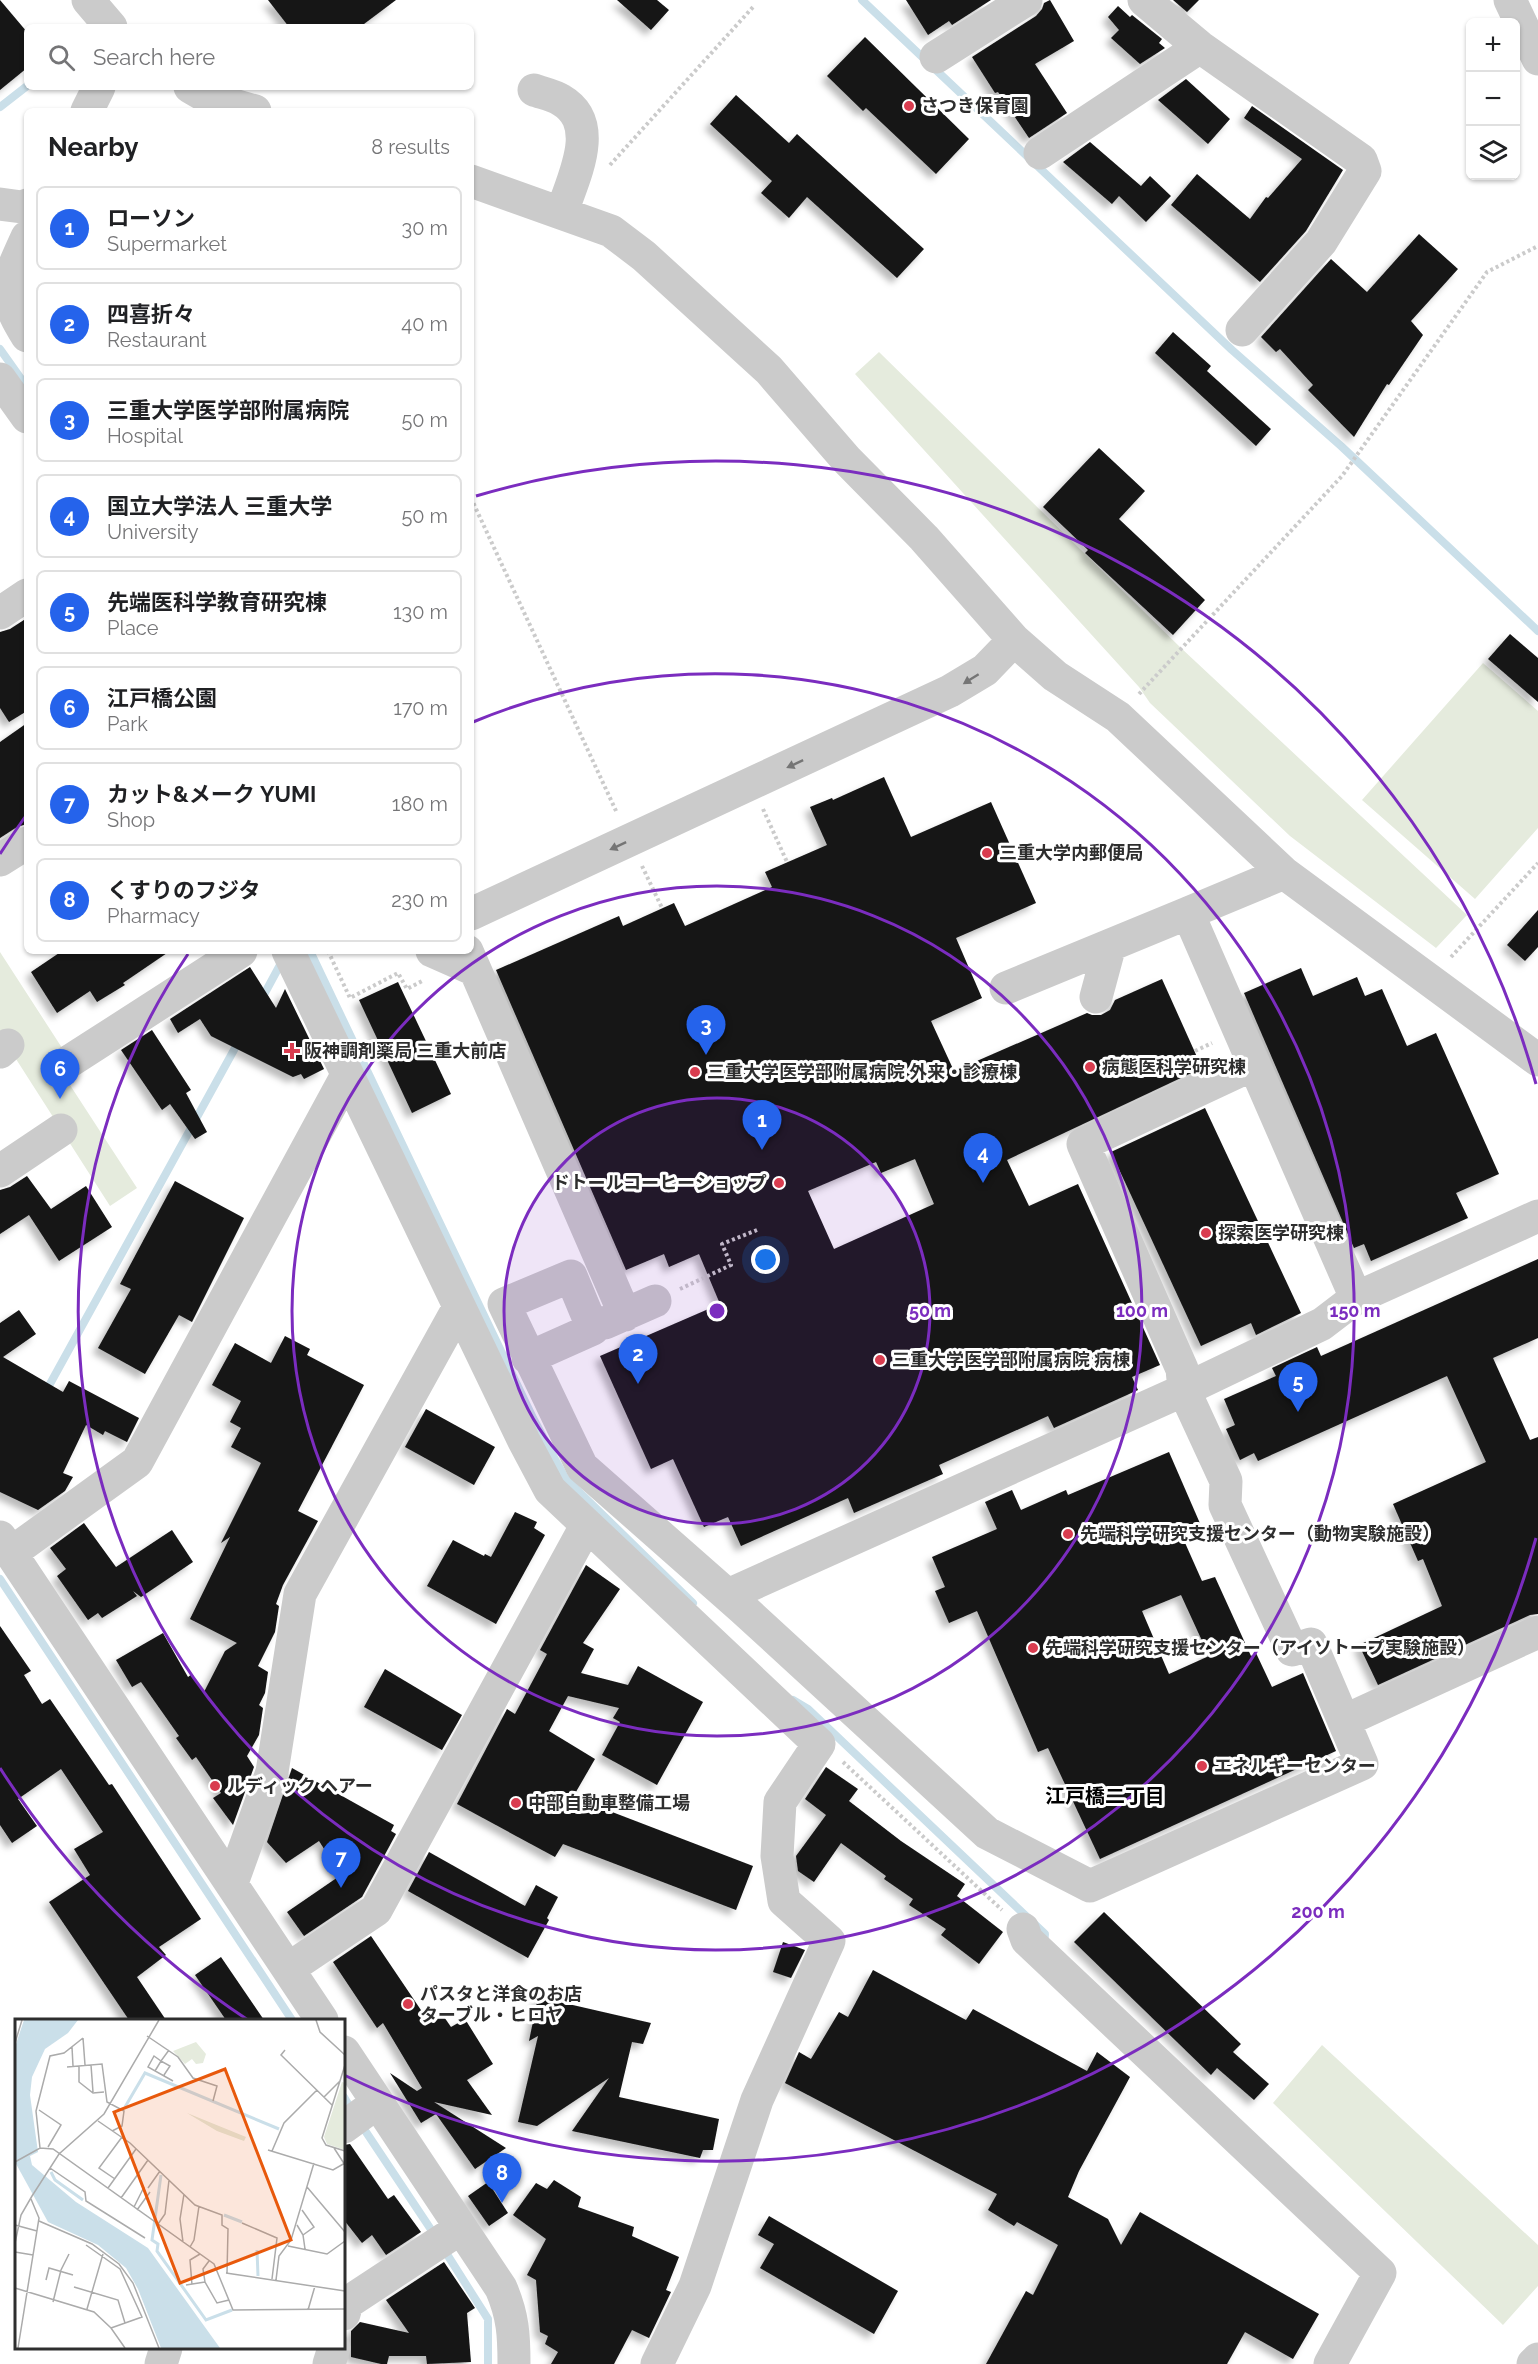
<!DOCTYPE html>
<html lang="en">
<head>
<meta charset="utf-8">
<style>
  :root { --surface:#fff; --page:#f6f6f6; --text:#202124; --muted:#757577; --line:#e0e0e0; --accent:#2563eb }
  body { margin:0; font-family:Raleway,"Noto Sans JP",sans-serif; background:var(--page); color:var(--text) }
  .controls { position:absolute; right:18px; top:18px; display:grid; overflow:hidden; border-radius:9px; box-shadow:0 2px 4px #0004 }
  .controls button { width:54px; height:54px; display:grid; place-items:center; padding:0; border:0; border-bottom:2px solid var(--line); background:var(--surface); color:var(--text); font:30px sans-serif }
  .you { position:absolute; left:766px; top:1260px; width:21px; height:21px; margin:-15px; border:4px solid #fff; border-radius:50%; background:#1a73e8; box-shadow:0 0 0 9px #1a73e833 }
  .badge { display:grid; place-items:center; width:39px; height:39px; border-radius:50%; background:var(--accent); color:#fff; font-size:20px; font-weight:700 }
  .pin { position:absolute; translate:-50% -50px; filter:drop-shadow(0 2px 3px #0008) }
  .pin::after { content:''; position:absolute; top:32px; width:21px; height:18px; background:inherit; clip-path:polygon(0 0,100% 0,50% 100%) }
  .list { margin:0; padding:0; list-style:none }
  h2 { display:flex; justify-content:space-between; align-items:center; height:78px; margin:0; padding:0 24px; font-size:26px }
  h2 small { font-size:20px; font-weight:400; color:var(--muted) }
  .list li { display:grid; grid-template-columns:39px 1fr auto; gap:18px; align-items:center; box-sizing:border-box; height:84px; margin:0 12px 12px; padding:0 12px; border:2px solid var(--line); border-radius:9px }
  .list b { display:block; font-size:22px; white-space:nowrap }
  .list p { margin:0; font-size:20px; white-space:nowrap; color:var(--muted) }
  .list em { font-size:20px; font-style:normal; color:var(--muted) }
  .icon { flex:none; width:33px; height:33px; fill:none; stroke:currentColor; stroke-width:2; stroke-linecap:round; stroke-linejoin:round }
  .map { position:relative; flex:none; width:1538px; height:2364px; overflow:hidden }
  .search { position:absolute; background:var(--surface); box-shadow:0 2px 4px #0004; left:24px; top:24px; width:450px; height:66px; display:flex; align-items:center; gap:15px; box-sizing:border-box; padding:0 21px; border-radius:9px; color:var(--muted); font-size:22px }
  .panel { position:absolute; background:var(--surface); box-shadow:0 2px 4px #0004; left:24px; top:108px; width:450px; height:846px; border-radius:9px }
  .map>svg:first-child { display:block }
  .green { fill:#e5ebdd }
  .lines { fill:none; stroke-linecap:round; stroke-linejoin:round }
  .stream { stroke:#cadfe9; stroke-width:8 }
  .building { fill:#151515; fill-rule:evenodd; filter:url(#shadow) }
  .path { stroke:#cbcbcb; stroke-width:4; stroke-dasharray:3 3; stroke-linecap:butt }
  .minor { stroke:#cbcbcb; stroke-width:33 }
  .oneway { fill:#757575 }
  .ring { fill:none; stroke:#7b2cbf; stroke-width:3 }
  .poi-dot { fill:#d93c4f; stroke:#fff; stroke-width:2 }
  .labels { text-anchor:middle; stroke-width:6; stroke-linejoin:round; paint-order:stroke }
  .poi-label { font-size:18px; font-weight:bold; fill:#2e2e2e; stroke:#fff; text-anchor:start }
  .neighbourhood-label { font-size:20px; font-weight:bold; fill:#000; stroke:#fff }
  .inset-river { fill:none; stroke:#cadfe9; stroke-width:3 }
  .inset-road { fill:none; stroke:#ababab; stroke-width:1.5 }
  .view { fill:#e8590c; fill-opacity:0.15; stroke:#e8590c; stroke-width:3 }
  .inset-edge { fill:none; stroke:#2e2e2e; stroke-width:3 }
  .centre { fill:#7b2cbf; stroke:#fff; stroke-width:3 }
  .ring-label { font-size:18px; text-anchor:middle; font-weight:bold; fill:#7b2cbf; stroke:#fff; stroke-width:6; stroke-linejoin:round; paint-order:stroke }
</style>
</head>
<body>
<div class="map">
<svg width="1538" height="2364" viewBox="0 0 1538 2364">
  <defs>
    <filter id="shadow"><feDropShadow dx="-5.5" dy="5.5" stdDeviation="3" flood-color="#0004"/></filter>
  </defs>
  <rect width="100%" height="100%" fill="#fff"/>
  <!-- green -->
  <path class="green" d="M879,352L1181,648L1467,915L1436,948L1290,836L1150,703L1139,687L855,374Z
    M1483,663L1538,711V828L1475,899L1362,800Z
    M0,952L66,1054L55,1062L137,1188L110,1206L0,1034Z
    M1322,2045L1538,2245V2286L1503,2325L1273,2103Z"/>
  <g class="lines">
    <!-- stream -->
    <path class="stream" d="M862,0L1232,350L1341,446L1538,631
      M0,107L27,86
      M0,349L27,387
      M310,951L533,1418L565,1478L693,1603
      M260,1002L280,965
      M45,1393L240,1039
      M0,1579L292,2020
      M793,1700L808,1709L1045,1934L1044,1945
      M344,2097L353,2112
      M360,2123L436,2237
      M443,2248L488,2319V2364"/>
  </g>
  <!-- building -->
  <path class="building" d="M0,0L27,32V68L0,90Z
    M268,0H396L360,27H289Z
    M617,0H657L669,10L651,30Z
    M906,0H991L952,25L949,21L928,35Z
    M1050,0L1074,41L1035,64L1067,113L1029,138L998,92L995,93L972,57L1036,16L1042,9L1044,3Z
    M1173,0H1199L1187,12Z
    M1118,6L1130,17L1132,15L1162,39L1159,43L1165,48L1140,64L1111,38L1119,30L1108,17Z
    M865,37L969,139L936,174L866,108L863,111L827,76Z
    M1186,79L1230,119L1208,144L1158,100Z
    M736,95L789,143L797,134L924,249L897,278L807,197L789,218L761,193L772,181L710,124Z
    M1252,106L1343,170L1306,231L1260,282L1171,205L1197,174L1250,219L1266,197L1268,198L1302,159L1244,118Z
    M1090,142L1141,186L1150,176L1171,196L1146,222L1119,196L1112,204L1063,162Z
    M1419,234L1458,269L1411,321L1423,335L1389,385L1387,384L1354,437L1308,390L1313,385L1280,349L1276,352L1261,337L1331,259L1367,292Z
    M1173,332L1211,366L1207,371L1271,429L1256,446L1155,353Z
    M1099,448L1145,491L1119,519L1205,600L1173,635L1085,553L1088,550L1043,507Z
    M27,618V711L9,722L0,708V632L10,629Z
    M1510,634L1538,658V702L1488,659Z
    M27,723V824L17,827L0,838V742Z
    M884,777L911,837L991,802L1036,903L956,938L982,998L931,1021L954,1071L1087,1013L1092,1015H1101L1110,1010L1115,1000L1162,979L1202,1068L1007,1160L1029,1206L1078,1184L1160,1365L1132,1377L1138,1390L1054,1428L1048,1416L939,1465L943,1474L854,1513L848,1498L741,1546L728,1517L704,1527L673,1459L651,1469L600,1356L720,1304L699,1254L669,1267L664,1254L626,1270L496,970L619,916L623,926L674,903L685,926L772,887L765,872L827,845L810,807L832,798L833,800ZM915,1159L934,1204L834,1249L808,1191L876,1162L881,1173Z
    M1538,910V947L1525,961L1507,945Z
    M62,951H170L123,983L125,985L97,1002L90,991L57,1013L31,972Z
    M250,967L276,1008L285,989L324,1069L304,1079L301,1074L293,1077L211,1036L200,1019L178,1033L170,1019Z
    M1301,968L1313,996L1357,977L1365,996L1382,989L1407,1046L1436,1033L1499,1174L1456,1193L1468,1218L1371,1261L1364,1244L1354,1248L1244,993Z
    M398,982L451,1094L412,1113L359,1000Z
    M152,1030L191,1090L186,1093L207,1132L195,1139L170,1104L162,1110L121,1050Z
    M1205,1108L1301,1313L1256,1335L1251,1323L1201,1346L1111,1152Z
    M27,1176L51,1209L86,1186L112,1227L59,1261L29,1215L0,1234V1190L10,1187Z
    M175,1181L244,1218L192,1322L179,1315L145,1374L98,1348L131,1289L120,1284Z
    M1538,1259V1338L1493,1358L1530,1440L1538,1437V1614L1530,1615L1378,1685L1359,1645L1442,1606L1423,1559L1418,1561L1393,1504L1486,1462L1447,1376L1258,1461L1254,1453L1240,1460L1226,1429L1235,1425L1224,1399L1276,1376L1272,1368L1317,1347L1321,1356Z
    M19,1310L36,1334L3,1357L63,1392L69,1381L139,1418L127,1442L105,1431L103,1435L86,1425L63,1473L73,1477L65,1491L38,1510L0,1492V1323Z
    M285,1336L310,1349L307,1355L364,1385L298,1511L318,1521L283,1585L276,1604L279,1606L275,1632L258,1666L268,1672L265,1693L259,1705L263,1708L259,1735L247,1756L254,1767L233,1825L213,1798L221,1793L196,1757L192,1760L176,1738L179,1736L141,1682L132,1687L116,1660L163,1633L188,1677L192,1674L204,1692L225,1651L237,1643L190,1619L230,1537L221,1543L261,1463L231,1447L241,1428L230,1422L241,1401L212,1385L235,1343L271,1363Z
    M426,1409L495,1447L474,1485L405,1447Z
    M1169,1452L1202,1528L1182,1536L1202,1581L1215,1577L1251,1656L1256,1653L1272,1687L1303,1673L1336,1751L1100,1859L1048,1748L1038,1752L977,1611L949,1623L935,1591L945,1587L932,1557L997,1529L985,1502L1012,1490L1021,1510L1066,1490L1068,1495ZM1181,1595L1209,1656L1169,1674L1142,1611Z
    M515,1512L537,1522L534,1528L545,1535L496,1624L427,1586L453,1540L484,1556L485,1554L491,1557Z
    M84,1523L116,1567L172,1530L193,1562L141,1597L133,1591L137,1596L102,1618L98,1613L88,1620L57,1576L66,1569L50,1548Z
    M586,1565L620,1589L583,1643L594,1649L581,1673L628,1685L638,1666L703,1702L657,1785L602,1755L620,1722L613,1718L619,1708L568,1696L549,1731L595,1759L573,1797L753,1866L736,1910L563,1844L555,1857L457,1804L507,1709L515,1714L547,1654L540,1650Z
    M0,1626L31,1671L24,1675L42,1704L50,1699L109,1785L112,1784L201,1919L159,1947L166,1955L137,1977L166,2020H129L49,1902L90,1875L74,1849L103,1832L61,1769L18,1799L37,1826L12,1843L0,1825Z
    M385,1669L462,1715L442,1750L364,1707Z
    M826,1767L858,1789L849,1801L901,1841L965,1884L957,1896L1003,1932L979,1964L941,1935L946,1929L909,1905L913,1899L884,1879L886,1876L841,1843L814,1882L798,1871L796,1856L826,1815L805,1799Z
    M292,1768L394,1825L391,1831L396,1834L362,1897L304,1936L287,1912L341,1875L319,1841L286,1863L267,1842Z
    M429,1852L525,1906L536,1885L558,1897L547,1918L549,1920L528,1958L408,1891Z
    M1104,1912L1241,2044L1233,2052L1269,2084L1254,2100L1217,2068L1211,2075L1074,1942Z
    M371,1936L427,2019L440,2011L451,2027L465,2019L493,2064L467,2080L492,2115L434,2102L506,2148L475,2169L436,2114L421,2123L390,2073L417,2091L422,2088L383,2023L377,2028L333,1962Z
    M783,1942L805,1950L791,1978L773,1972Z
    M221,1957L264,2020H226L195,1975Z
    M873,1970L966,2020L973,2009L1087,2071L1097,2052L1130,2077L1079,2171L1068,2197L1108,2219L1121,2245L1140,2212L1319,2314L1293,2359L1245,2332L1227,2364H986L1026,2291L1033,2295L1058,2245L1017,2222L1014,2226L988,2210L997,2194L785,2083L799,2052L811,2059L839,2012L848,2017Z
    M538,1997L651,2023L643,2044L632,2042L619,2097L719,2119L713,2150H703L700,2158L572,2131L609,2078L537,2126L518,2122L538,2036L529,2041Z
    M350,2144L388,2199L394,2195L421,2232L386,2255L372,2235L362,2243L344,2220V2145Z
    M554,2180L581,2197L578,2207L634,2227L632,2236L679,2257L666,2290L671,2292L649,2338L632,2330L614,2364H551L558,2352L545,2344L548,2336L540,2332L536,2280L527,2275L546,2239L513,2215L536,2183L547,2189Z
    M488,2182L508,2213L489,2226L468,2196Z
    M769,2216L898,2291L874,2334L760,2268L774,2244L758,2235Z
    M444,2262L475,2308L467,2313L471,2362L427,2364L426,2356H389L387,2364H381L351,2357V2331L360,2322L409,2333L386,2300Z"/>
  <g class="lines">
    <!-- path -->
    <path class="path" d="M610,165L753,7
      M471,498L617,813
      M1139,694L1342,476L1487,272L1538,246
      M763,809L787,862
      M642,866L662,908
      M328,951L350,998L398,973L407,989L424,980
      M1451,957L1538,863
      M1195,1051L1212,1043
      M680,1289L731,1265L722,1244L757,1230
      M843,1762L1002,1910"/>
    <!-- minor -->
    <path class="minor" d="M88,0L111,27
      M1144,0L1200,47L1361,160L1365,171L1321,242L1242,330
      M1510,0L1538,59
      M936,57L1026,0
      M190,87L209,98L255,111
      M534,90C542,93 553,95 561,100C602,124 573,178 562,212
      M87,111L99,87
      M1040,153L1200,47
      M471,181L611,231L644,256L769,370L846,459L924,538L1014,640L1055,676L1118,717L1284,873L1538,1060
      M0,204L22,207L27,205
      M27,237C6,283 0,293 27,336
      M0,379L27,417
      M0,613L27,595
      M0,860L27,843
      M1284,873L1188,913L1356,1298
      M471,914L950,691L985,670L1014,640
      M288,951L524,1441L550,1490L819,1744L780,1802L777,1856L784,1901L829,1941L757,2100L695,2286L657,2364
      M432,951L475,970
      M467,951L625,1315
      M1006,988L1188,913
      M1096,997L1110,945
      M0,1052L8,1045
      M59,1068L241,951
      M0,1171L61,1130
      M605,1323L655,1301
      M528,1358L593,1329L571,1276L504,1304L582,1467L742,1608L987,1833L1090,1886L1362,1764L1311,1644L1292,1650L1225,1505L1226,1481L1184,1390L1182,1369L1083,1144L1254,1064
      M0,1537L322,2020
      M11,1553L137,1462L347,1075
      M728,1595L1184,1390L1322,1324L1356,1298L1538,1216
      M1344,1721L1538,1632
      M232,1883L272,1772L300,1594L459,1307
      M1023,1929L1027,1940L1380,2273L1330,2364
      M288,1969L376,1910L586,1526
      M344,2052L501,2288C513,2316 514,2335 514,2364
      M344,2127L377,2103
      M344,2314L347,2303L461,2228
      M161,2364L166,2348
      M329,2364L334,2348
      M1533,2364L1538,2359"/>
  </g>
  <!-- one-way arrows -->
  <defs><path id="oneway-solid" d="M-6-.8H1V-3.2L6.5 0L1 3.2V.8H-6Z" transform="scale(1.5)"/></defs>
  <g class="oneway">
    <use href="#oneway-solid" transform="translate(971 679) rotate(148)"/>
    <use href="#oneway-solid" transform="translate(795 764) rotate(155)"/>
    <use href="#oneway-solid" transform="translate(618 846) rotate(155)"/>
  </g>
  <!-- distance rings -->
  <circle cx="717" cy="1311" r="213" fill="#7b2cbf" fill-opacity=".12"/>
  <g class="ring">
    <circle cx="717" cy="1311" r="213"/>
    <circle cx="717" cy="1311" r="425"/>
    <path d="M473 722A638 638 0 1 1 188 954"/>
    <path d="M1536 1538A850 850 0 0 1 344 2075M248 2020A850 850 0 0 1 0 1768M0 854A850 850 0 0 1 25 817M476 496A850 850 0 0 1 1536 1084"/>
  </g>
  <!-- markers -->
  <g class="poi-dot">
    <circle cx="909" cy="106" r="6"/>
    <circle cx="987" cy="853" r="6"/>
    <path d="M289 1042h6v6h6v6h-6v6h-6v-6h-6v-6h6z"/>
    <circle cx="1090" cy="1067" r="6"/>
    <circle cx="695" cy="1072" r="6"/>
    <circle cx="779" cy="1183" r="6"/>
    <circle cx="1206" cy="1233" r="6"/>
    <circle cx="880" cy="1360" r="6"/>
    <circle cx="1068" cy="1534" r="6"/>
    <circle cx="1033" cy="1648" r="6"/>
    <circle cx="1202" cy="1766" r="6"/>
    <circle cx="215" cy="1786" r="6"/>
    <circle cx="516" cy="1803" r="6"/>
    <circle cx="408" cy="2004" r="6"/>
  </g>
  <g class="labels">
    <!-- poi labels -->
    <g class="poi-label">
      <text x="921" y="112">さつき保育園</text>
      <text x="999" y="859">三重大学内郵便局</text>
      <text x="304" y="1057">阪神調剤薬局 三重大前店</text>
      <text x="1102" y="1073">病態医科学研究棟</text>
      <text x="707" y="1078">三重大学医学部附属病院 外来・診療棟</text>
      <text x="767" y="1189" text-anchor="end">ドトールコーヒーショップ</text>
      <text x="1218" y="1239">探索医学研究棟</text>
      <text x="892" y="1366">三重大学医学部附属病院 病棟</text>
      <text x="1080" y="1540">先端科学研究支援センター（動物実験施設）</text>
      <text x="1045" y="1654">先端科学研究支援センター（アイソトープ実験施設）</text>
      <text x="1214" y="1772">エネルギーセンター</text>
      <text x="227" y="1792">ルディック ヘアー</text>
      <text x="528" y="1809">中部自動車整備工場</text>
      <text x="420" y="2000">パスタと洋食のお店<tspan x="420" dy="21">ターブル・ヒロヤ</tspan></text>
    </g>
    <!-- neighbourhood labels -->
    <g class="neighbourhood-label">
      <text x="1105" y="1803">江戸橋二丁目</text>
    </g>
  </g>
  <!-- overview -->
  <g transform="translate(15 2019)">
    <rect width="330" height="330" fill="#fff"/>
    <path d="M181,23L191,35L188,44L181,45L177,40L170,45L158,32ZM327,63L330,64V131L312,125L309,118ZM172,94L231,118L229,122L202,112Z" fill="#e5ebdd"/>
    <path d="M9,1H63L53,14L30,30L17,58L15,76L23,133L15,137L17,146L61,183L133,229L205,329H146L123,270L111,249L83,226L33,203L0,143V28Z" fill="#cadfe9"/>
    <path class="inset-river" d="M110,88L130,54L264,110M36,153L40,161L68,181M146,156L137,221L143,225L142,232L191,301L217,291M209,196L227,203M242,231L243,257"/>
    <path class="inset-road" d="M301,1L305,13L330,36M132,17L163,38L178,59L202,67L198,82M68,19L70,46M0,24L7,1M57,28L58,47M154,31L146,42L139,37L133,48L158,62M270,31L266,36L317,86M76,46L78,73M330,46L307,119L311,126L330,132M64,47V63L78,74L89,73M52,48L87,45L92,83L109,92L107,107L97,112M140,52L146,42L155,47L149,56M309,78L325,62M24,91L46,106L33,128M83,102L115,124L180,186L207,196V206L213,210L212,254M25,129L21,92L35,37L49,34L68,19M319,129L330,146M253,131L318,151L330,144M257,132L269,104L302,71M0,143L25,129L38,130L199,245L218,291L330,290M35,149L70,173L71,182L130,219M100,160L84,149L107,118M292,168L330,213M93,169L121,130M133,169L145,152M106,179L133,141M119,188L129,168M122,191L135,173M287,191L299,208L288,216M24,202L77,225L104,245L118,264L144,329M227,204L262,219L257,260M143,205L150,195L154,161M0,206L22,212M282,206L288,216L290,230M168,223L165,200L169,175M0,224L6,196L17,177L44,135L89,95L144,1M71,226L105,250L127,298L96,309M273,227L312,235L330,222M175,228L179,221L184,187M0,233L18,236M194,242L188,250L190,263L202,284L214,281M211,254L330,272M31,261L34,249L58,256M261,261L264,237L276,221L299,144M171,266L190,263M177,266L175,241L185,235M59,268L103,281L110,304M0,269L79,293L96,309L110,329M38,283L46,251L54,235M72,290L88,235M293,291L300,267M3,329L24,199L16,180"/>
    <path class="view" d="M210,50L276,221L165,264L99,93Z"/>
    <rect width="330" height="330" class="inset-edge"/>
  </g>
  <circle cx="717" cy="1311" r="9" class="centre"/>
  <g class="ring-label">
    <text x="930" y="1317">50 m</text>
    <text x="1142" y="1317">100 m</text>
    <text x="1355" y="1317">150 m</text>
    <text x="1318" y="1918">200 m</text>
  </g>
</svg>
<div class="controls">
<button>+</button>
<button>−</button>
<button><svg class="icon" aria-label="layers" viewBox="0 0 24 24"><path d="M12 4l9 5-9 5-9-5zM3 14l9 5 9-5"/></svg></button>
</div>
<div class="you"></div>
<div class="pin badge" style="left:762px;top:1150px">1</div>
<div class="pin badge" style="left:638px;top:1384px">2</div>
<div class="pin badge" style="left:706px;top:1055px">3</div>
<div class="pin badge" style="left:983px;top:1183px">4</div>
<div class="pin badge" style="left:1298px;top:1412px">5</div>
<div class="pin badge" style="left:60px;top:1099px">6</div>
<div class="pin badge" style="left:341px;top:1888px">7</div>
<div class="pin badge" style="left:502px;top:2203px">8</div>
<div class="search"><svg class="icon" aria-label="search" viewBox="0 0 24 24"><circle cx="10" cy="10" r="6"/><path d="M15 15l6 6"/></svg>Search here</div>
<section class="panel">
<h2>Nearby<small>8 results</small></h2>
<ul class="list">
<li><span class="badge">1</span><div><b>ローソン</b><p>Supermarket</p></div><em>30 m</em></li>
<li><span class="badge">2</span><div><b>四喜折々</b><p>Restaurant</p></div><em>40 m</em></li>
<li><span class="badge">3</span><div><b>三重大学医学部附属病院</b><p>Hospital</p></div><em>50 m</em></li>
<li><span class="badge">4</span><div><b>国立大学法人 三重大学</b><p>University</p></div><em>50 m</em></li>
<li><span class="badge">5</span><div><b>先端医科学教育研究棟</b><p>Place</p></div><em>130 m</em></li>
<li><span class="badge">6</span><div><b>江戸橋公園</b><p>Park</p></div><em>170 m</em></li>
<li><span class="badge">7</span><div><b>カット&amp;メーク YUMI</b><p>Shop</p></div><em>180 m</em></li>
<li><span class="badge">8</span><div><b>くすりのフジタ</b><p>Pharmacy</p></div><em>230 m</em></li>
</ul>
</section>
</div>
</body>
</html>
